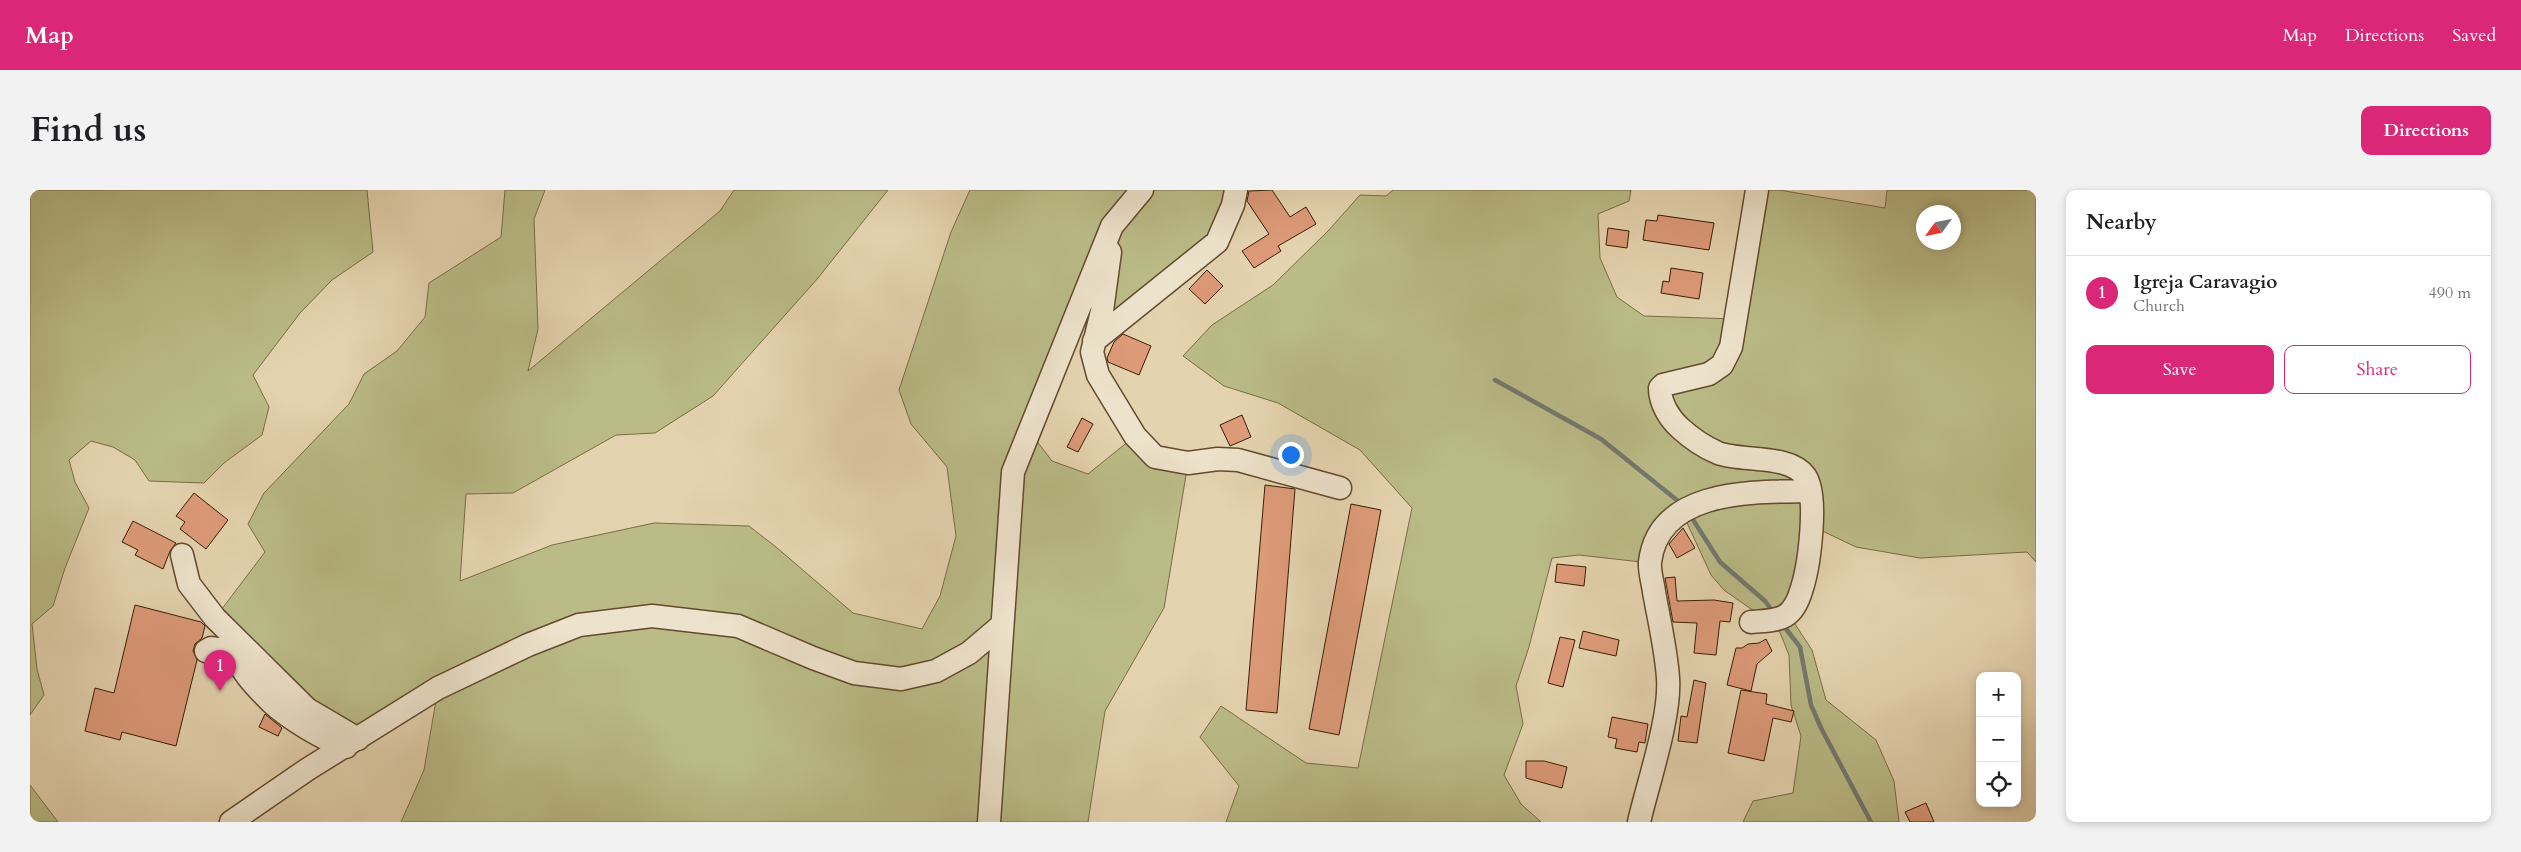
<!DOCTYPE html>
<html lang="en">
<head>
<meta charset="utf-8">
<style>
  :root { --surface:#fff; --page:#f2f2f2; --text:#202124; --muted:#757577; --line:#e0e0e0; --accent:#db2777 }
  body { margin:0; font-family:Cardo,serif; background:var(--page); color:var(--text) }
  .controls { position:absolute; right:15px; bottom:15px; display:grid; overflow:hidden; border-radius:10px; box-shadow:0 2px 8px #0003 }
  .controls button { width:45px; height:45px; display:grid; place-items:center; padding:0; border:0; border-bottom:1px solid var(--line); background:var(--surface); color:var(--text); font:25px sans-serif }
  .compass { position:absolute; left:1886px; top:15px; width:45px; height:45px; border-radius:50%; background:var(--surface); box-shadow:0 2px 8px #0003; rotate:237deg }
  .you { position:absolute; left:1260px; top:264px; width:18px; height:18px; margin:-12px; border:4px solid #fff; border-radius:50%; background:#1a73e8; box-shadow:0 0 0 8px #1a73e833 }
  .badge { display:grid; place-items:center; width:32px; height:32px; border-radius:50%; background:var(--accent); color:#fff; font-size:16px; font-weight:700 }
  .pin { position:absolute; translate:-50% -41px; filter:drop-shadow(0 1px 2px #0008) }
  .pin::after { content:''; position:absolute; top:26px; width:18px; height:15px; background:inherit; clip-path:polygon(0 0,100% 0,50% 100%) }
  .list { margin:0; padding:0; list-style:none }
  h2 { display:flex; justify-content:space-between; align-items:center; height:65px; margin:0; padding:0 20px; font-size:21px }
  h2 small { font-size:16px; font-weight:400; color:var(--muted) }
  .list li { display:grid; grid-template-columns:32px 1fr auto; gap:15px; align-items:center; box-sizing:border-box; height:75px; padding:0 20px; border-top:1px solid var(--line) }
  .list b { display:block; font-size:19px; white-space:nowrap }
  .list p { margin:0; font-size:16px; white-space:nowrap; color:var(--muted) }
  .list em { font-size:16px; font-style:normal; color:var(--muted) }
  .actions { display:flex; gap:10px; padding:15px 20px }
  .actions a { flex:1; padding:11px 0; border:1px solid var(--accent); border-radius:10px; text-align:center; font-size:18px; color:var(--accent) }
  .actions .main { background:var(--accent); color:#fff }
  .icon { flex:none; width:28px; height:28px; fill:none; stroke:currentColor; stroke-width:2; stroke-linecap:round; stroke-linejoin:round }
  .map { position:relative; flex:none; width:2006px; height:632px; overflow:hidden; border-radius:10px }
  header { display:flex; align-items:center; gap:30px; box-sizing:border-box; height:70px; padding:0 25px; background:var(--accent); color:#fff }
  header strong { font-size:24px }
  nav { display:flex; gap:28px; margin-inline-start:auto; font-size:18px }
  .intro { display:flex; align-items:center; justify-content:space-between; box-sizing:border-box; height:120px; padding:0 30px }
  h1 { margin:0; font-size:35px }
  .button { padding:12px 22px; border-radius:10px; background:var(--accent); color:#fff; font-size:18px; font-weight:700 }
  main { display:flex; gap:30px; padding:0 30px }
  aside { flex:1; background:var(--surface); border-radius:10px; box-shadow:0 2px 8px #0003 }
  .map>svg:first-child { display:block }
  .green { fill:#babb87; stroke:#7a6c44; fill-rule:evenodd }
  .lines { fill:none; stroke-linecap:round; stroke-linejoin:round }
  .stream { stroke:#74786e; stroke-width:4.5 }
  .building { fill:#dd9a79; stroke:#3a1d02 }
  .minor-casing { stroke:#644a2d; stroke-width:25 }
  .minor { stroke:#ede2cb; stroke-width:22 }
</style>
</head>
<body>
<header>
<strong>Map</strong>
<nav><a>Map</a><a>Directions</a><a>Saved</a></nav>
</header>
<div class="intro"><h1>Find us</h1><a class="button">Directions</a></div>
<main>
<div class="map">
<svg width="2006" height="632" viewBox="0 0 2006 632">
  <rect width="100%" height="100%" fill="#e4d3af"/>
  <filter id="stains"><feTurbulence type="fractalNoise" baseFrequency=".004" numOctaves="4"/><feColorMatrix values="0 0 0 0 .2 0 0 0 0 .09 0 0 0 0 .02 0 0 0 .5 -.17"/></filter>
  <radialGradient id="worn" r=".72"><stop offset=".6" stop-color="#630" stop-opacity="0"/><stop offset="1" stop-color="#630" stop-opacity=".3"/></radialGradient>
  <!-- green -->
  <path class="green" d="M0,0H337L343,62L302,90L270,123L223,185L239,217L232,245L194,273L174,293L119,291L105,270L83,257L61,251L39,270L45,292L59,318L35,378L23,416L2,434L7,479L14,505L0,525Z
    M475,0H515L504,29L508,139L498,181L690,21L704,0H858L788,88L683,206L625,243L586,245L483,303L436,304L430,391L522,355L624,333L719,336L746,357L823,423L892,439L910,406L926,346L917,277L881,234L869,200L921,42L940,0H1206L1187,52L1064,151L1078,83L999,241L1022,271L1058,284L1105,246L1158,273L1134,418L1075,521L1058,632H371L394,580L408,499L328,549L185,428L235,362L218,334L234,303L319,214L334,184L367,161L395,127L399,93L471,47Z
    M1363,0H1601L1599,11L1568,24L1570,68L1587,107L1614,126L1705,129L1727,0H1749L1855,18L1857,0H2006V372L1997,362L1890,368L1826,357L1782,336L1759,425L1782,460L1796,510L1846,550L1864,591L1869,632H1713L1723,611L1763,603L1771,546L1761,515L1759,465L1745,430L1721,419L1694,400L1681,385L1652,322L1620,373L1549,365L1522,368L1499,457L1486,496L1493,534L1474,585L1491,614L1511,632H1196L1209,596L1170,547L1191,516L1276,573L1328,578L1382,318L1330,260L1248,213L1194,196L1153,166L1182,135L1243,95L1298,41L1330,5L1356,6ZM1894,22H1924V52H1894Z
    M0,595L28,632H0Z"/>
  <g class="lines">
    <!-- stream -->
    <path class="stream" d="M1465,190L1571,249L1653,315
      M1660,325L1690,372L1735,411L1744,423
      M1753,435L1770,457L1781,515L1791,538L1841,632"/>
  </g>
  <!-- building -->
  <path class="building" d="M1242,0L1260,27L1276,17L1286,34L1248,56L1251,61L1224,78L1212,61L1239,44L1217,11L1219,1Z
    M1628,25L1684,33L1679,60L1613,50L1616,30L1627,31Z
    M1578,38L1599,41L1597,58L1576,55Z
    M1641,78L1673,83L1669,109L1631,103L1633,91L1639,92Z
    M1177,80L1193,96L1175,114L1159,99Z
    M1093,144L1121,156L1109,185L1078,172L1077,168L1084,152Z
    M1212,225L1221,247L1200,256L1190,235Z
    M1052,228L1063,234L1048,262L1037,257Z
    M1235,295L1265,299L1247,523L1216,520Z
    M164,303L198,330L176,359L150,339L155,332L146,326Z
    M1321,314L1351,320L1309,545L1279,539Z
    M103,331L146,353L140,361L133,379L105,365L108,360L92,352Z
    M1653,338L1665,358L1647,368L1639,354Z
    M1527,374L1556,377L1554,396L1525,392Z
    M1645,387L1647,411L1684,410L1703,413L1700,432L1690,431L1686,465L1664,463L1667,433L1643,432L1635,388Z
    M105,415L171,432L175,436L172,448L165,454L163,461L167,470L146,556L92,542L90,550L55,541L65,498L84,503Z
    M1553,441L1589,450L1586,466L1549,458Z
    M1530,447L1545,450L1533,497L1518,493Z
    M1736,449L1742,461L1727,474L1721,501L1697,495L1706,458H1712L1718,454L1729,453Z
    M1664,490L1676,493L1667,553L1648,551L1651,526L1657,527Z
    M1711,500L1737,504L1736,514L1764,521L1761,532L1743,528L1734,571L1698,563Z
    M235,524L252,538L248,546L229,537Z
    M1582,527L1618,534L1615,553L1609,552L1607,562L1585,558L1587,549L1578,547Z
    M1496,571H1514L1537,577L1532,598L1496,588Z
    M1896,613L1904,632H1880L1875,622Z"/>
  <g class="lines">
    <!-- minor casing -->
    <g class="minor-casing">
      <path id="minor" d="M1080,62L1072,121L1062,162L1068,185L1105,246L1125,267L1158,273L1188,269L1208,270L1310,298
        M1064,151L1187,52L1203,15L1206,0
        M152,365L159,394L185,428L277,519L328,549
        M1721,432C1751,430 1763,430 1772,398C1779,376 1789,305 1775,286C1759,264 1712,272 1688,263C1674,257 1661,248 1650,238C1639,228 1630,213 1630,198L1633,195L1679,184L1692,175L1701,157L1727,0
        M176,461L181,458C201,459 207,472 218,487C225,496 234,505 242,513C258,528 294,550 316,557
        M201,632L278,579L408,498L498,455L549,435L622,426L708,436L783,468L824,483L871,489L906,481L939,463L972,435
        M959,632L983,282L1082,36L1112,0
        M1609,632C1618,593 1641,526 1638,488C1636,459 1629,430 1624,402C1623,393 1619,381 1620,372C1629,298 1725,302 1780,301"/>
    </g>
    <!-- minor -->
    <use href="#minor" class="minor"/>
  </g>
  <rect width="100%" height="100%" filter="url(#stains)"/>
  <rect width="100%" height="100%" fill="url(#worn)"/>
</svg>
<div class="controls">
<button>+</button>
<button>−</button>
<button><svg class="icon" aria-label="locate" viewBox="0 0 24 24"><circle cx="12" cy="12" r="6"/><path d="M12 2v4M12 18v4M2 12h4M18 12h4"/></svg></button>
</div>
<svg class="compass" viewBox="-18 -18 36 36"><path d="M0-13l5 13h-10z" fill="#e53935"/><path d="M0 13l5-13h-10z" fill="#757577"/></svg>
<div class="you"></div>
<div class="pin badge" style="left:190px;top:501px">1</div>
</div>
<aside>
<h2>Nearby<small></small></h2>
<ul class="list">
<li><span class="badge">1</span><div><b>Igreja Caravagio</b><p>Church</p></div><em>490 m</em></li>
</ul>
<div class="actions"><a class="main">Save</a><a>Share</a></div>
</aside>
</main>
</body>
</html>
